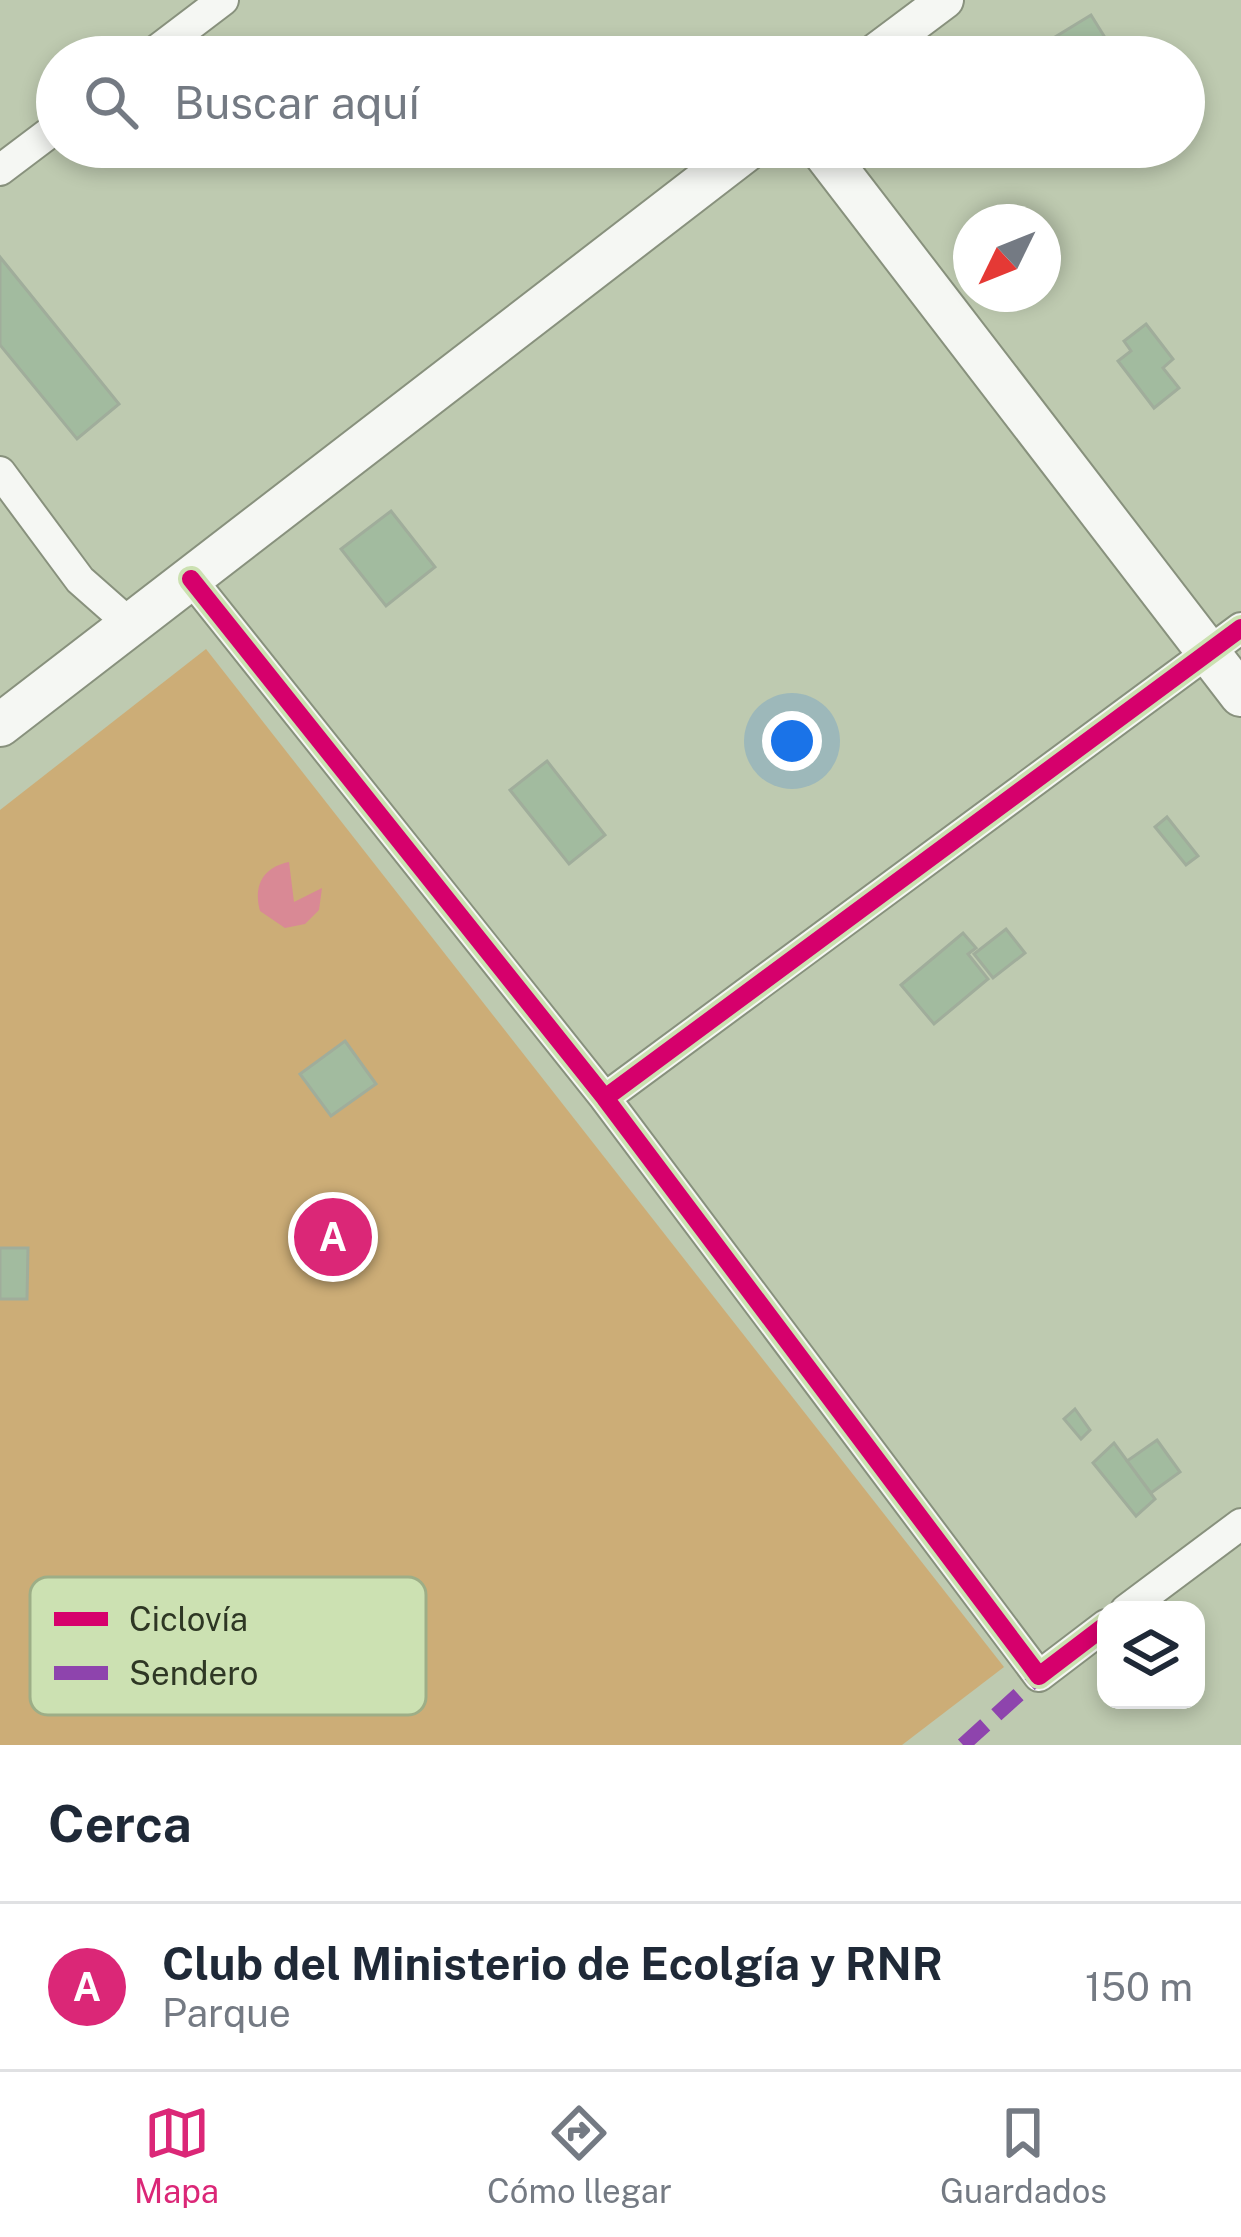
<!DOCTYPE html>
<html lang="es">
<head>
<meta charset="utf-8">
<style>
  :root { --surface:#fff; --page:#f6f6f7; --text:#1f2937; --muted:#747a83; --line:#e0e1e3; --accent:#db2777 }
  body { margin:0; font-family:"Public Sans",sans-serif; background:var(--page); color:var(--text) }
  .controls { position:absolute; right:36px; bottom:36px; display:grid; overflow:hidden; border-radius:24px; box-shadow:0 6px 18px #0003 }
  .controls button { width:108px; height:108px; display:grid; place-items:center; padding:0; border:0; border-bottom:3px solid var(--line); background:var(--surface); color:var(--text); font:60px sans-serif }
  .compass { position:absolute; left:953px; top:204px; width:108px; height:108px; border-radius:50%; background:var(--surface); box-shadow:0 6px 18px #0003; rotate:227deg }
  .you { position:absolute; left:792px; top:741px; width:42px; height:42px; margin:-30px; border:9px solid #fff; border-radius:50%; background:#1a73e8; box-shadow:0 0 0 18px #1a73e833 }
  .badge { display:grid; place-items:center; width:78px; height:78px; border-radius:50%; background:var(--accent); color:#fff; font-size:39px; font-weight:700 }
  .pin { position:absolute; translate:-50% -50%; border:6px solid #fff; box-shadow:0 3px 12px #0006 }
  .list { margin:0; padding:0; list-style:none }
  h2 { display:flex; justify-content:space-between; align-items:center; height:156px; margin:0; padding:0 48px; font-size:51px }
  h2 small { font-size:39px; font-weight:400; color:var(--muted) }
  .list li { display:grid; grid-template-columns:78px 1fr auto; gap:36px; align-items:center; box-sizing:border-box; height:168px; padding:0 48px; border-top:3px solid var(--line) }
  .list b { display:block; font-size:45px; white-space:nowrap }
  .list p { margin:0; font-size:39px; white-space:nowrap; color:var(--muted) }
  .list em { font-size:39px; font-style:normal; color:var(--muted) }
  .icon { flex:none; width:66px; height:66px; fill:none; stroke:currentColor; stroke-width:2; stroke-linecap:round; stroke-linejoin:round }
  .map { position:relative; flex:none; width:1241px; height:1745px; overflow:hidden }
  .search { position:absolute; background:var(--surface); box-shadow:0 6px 18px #0003; left:36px; right:36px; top:36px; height:132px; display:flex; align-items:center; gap:30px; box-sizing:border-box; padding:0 42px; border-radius:66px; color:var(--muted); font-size:45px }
  .sheet { height:324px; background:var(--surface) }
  nav { display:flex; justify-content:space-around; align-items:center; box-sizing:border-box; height:168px; border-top:3px solid var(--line); background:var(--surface); font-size:33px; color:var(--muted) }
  nav a { display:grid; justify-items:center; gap:6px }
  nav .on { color:var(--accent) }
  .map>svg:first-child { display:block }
  .green { fill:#ccad77 }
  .water { fill:#d98995 }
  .building { fill:#a2bb9f; stroke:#a0ad9b; stroke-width:3 }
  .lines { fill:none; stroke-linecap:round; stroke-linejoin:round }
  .minor-casing { stroke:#88917d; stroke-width:34 }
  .tertiary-casing { stroke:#88917d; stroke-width:40 }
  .secondary-casing { stroke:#88917d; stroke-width:46 }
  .minor { stroke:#f5f7f3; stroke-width:30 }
  .tertiary { stroke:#f5f7f3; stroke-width:36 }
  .secondary { stroke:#f5f7f3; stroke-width:42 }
  .quiet { stroke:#8e44ad; stroke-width:15; stroke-dasharray:30 15; stroke-linecap:butt }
  .cycleway-casing { stroke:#cce1b2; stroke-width:26 }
  .cycleway { stroke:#d6006c; stroke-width:18 }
  .key { fill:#cce1b2; stroke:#9dae87; stroke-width:3 }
  .key-label { font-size:33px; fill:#2e3724 }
</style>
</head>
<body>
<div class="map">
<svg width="1241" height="1745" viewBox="0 0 1241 1745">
  <rect width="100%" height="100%" fill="#becab0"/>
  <!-- green -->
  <path class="green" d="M206,649L1004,1667L902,1745H0V810Z"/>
  <!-- water -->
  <path class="water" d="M289,862L294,902L322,888L319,910L305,924L285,928L260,911C253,886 263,867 289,862Z"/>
  <!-- building -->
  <path class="building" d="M1091,15L1117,57H1035L1032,51Z
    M0,257L119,404L77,439L0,345Z
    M1146,324L1173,359L1163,368L1179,388L1154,408L1118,361L1131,351L1124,341Z
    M391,511L435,567L386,606L341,549Z
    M547,761L605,835L569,864L510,790Z
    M1167,817L1198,856L1186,865L1155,827Z
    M1006,929L1025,953L993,978L974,954Z
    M963,933L976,948L968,954L988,979L934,1024L901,985Z
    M345,1041L376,1084L331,1116L300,1074Z
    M0,1248H28L27,1299H0Z
    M1075,1409L1090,1430L1081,1439L1064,1419Z
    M1157,1440L1180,1472L1151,1493L1127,1461Z
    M1114,1443L1155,1499L1136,1516L1093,1463Z"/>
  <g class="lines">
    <!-- minor casing -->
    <g class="minor-casing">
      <path id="minor" d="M148,57L223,0
        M0,170L57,127
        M0,472L80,580L131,625
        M191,579L605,1098L1039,1676L1106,1625
        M605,1098L1241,628
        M1126,1610L1241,1524"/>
    </g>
    <!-- tertiary casing -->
    <g class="tertiary-casing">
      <path id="tertiary" d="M869,57L945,0"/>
    </g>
    <!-- secondary casing -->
    <g class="secondary-casing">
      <path id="secondary" d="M820,147L1241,695
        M0,725L750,147"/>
    </g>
    <!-- minor -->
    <use href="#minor" class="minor"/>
    <!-- tertiary -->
    <use href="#tertiary" class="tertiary"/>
    <!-- secondary -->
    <use href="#secondary" class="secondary"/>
    <!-- quiet -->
    <path class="quiet" d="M963,1745L1039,1676"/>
    <!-- cycleway casing -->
    <g class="cycleway-casing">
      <path id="cycleway" d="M191,579L605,1098L1039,1676L1106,1625
        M605,1098L1241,628"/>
    </g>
    <!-- cycleway -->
    <use href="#cycleway" class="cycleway"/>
  </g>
  <!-- legend -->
  <rect x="30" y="1577" width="396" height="138" rx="18" class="key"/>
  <rect x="54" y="1612" width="54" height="14" fill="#d6006c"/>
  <rect x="54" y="1666" width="54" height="14" fill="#8e44ad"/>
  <g class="key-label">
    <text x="129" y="1631">Ciclovía</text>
    <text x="129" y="1685">Sendero</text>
  </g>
</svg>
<div class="controls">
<button><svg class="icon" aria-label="layers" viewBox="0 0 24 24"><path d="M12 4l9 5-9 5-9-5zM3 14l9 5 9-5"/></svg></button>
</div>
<svg class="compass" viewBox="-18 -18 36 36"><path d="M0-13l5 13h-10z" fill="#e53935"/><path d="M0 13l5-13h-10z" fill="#747a83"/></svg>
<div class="you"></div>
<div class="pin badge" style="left:333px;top:1237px">A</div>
<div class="search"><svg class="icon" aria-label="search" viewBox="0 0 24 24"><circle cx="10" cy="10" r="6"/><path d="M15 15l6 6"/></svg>Buscar aquí</div>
</div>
<section class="sheet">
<h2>Cerca<small></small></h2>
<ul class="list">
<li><span class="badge">A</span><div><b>Club del Ministerio de Ecolgía y RNR</b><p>Parque</p></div><em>150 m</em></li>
</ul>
</section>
<nav>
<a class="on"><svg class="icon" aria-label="map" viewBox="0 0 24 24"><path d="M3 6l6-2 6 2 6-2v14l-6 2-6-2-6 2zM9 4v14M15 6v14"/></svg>Mapa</a>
<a><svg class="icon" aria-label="directions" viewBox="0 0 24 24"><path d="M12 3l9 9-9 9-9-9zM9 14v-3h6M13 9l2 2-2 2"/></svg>Cómo llegar</a>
<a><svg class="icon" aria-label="saved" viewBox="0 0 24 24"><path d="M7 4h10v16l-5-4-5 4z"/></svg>Guardados</a>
</nav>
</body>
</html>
